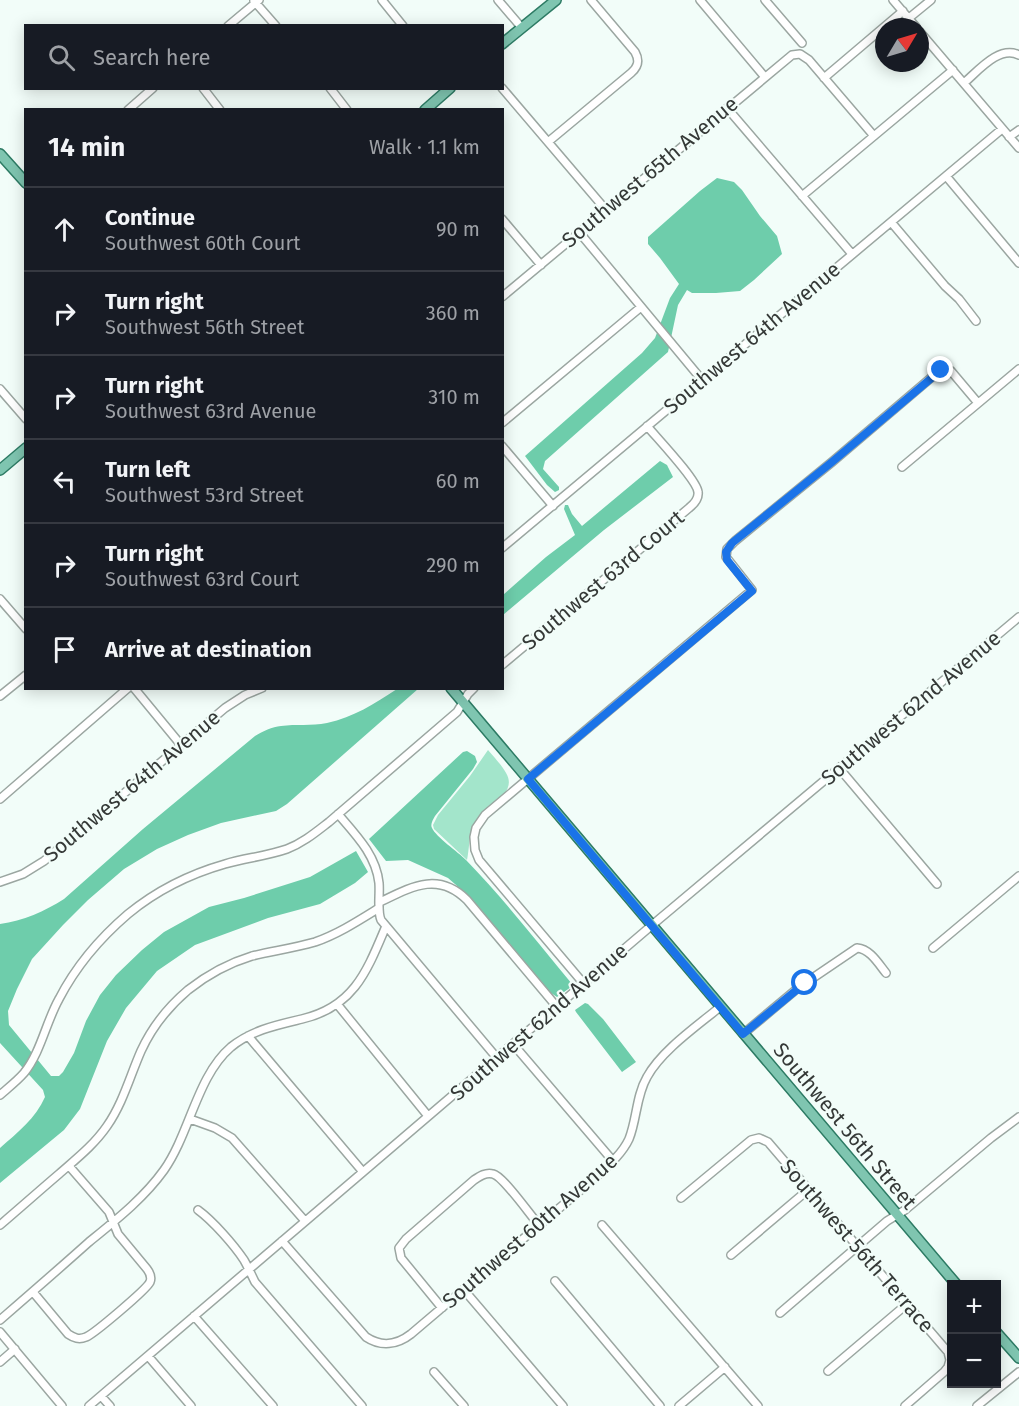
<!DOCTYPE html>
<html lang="en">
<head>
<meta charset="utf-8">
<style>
  :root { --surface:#171b24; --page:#20242c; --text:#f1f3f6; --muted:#9ea1a6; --line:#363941 }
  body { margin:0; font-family:"Fira Sans",sans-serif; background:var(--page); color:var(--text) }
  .controls { position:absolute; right:18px; bottom:18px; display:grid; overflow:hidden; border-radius:0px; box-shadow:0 3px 15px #0003 }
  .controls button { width:54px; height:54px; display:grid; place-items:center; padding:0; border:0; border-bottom:2px solid var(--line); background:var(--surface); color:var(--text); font:30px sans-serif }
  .compass { position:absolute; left:875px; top:18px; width:54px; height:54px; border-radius:50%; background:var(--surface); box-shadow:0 3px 15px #0003; rotate:52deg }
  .stop { position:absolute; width:18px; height:18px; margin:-14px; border:4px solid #1a73e8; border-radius:50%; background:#fff }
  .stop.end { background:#1a73e8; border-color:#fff; box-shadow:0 2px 6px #0008 }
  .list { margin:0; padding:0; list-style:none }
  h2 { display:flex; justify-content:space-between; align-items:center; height:78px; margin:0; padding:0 24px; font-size:26px }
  h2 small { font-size:20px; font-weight:400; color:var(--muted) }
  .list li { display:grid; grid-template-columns:39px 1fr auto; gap:18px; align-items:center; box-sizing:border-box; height:84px; padding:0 24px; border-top:2px solid var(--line) }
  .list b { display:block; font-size:22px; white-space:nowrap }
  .list p { margin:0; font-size:20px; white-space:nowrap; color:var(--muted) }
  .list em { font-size:20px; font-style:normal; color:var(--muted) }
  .icon { flex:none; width:33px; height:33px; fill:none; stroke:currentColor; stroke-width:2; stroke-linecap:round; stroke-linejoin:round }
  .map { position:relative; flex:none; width:1019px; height:1406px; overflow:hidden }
  .search { position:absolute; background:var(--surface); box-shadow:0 3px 15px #0003; left:24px; top:24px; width:480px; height:66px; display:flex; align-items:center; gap:15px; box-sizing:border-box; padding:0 21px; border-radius:0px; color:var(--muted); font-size:22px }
  .panel { position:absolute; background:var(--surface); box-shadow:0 3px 15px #0003; left:24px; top:108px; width:480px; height:582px; border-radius:0px }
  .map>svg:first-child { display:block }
  .green { fill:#a3e5cb }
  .water { fill:#6ecdab }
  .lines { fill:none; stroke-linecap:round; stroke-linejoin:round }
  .minor-casing { stroke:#9ba6a1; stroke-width:10 }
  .major-casing { stroke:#2d7b64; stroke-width:12 }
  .minor { stroke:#fff; stroke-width:7 }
  .major { stroke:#7fc5b0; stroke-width:9 }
  .route { stroke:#1a73e8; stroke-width:8 }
  .labels { text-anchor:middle; stroke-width:4.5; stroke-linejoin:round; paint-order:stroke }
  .street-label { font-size:21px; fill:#353937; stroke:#f2fdf9 }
</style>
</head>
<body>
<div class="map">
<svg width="1019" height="1406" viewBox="0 0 1019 1406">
  <rect width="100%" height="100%" fill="#f2fdf9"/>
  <!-- green -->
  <path class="green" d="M488,750C516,782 516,783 487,814C483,819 476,823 473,828C469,835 469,852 467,860L434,829L433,825L438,815L470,776Z"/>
  <!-- water -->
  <path class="water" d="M717,178L734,182L742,190L760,216L777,236L782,254L754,280L740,291L716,293H692L687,290L678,305L668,352L545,461L543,469L559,487V490L555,492L547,485L525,456L642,353L655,338L670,298L679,284L660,258L648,244V237L700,191Z
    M660,461L667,465L673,477L604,530L503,615V595L546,557L575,535L564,509L565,505H568L572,514L582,526Z
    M397,689H418L287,804L276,811L221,823L188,835L157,849L124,869L88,900L63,925L32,959L17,989L8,1011L9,1025L51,1076H59L63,1072L74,1053L86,1021L100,995L116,975L142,950L164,932L209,907L244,898L310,877L356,851L368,872L355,883L320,904L268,918L195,945L157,971L126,1008L107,1041L80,1109L64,1130L0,1183V1148C17,1133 36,1118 45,1097L43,1090L0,1043V924C23,921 45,911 64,899L143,829L255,736C263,731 272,727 281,726C296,724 311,726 327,723C354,717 374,704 397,689Z
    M467,751L475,756L477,762L473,769L435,816C433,820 430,824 432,828C436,837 458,852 466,860C504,899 537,942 572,984L571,987L557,997L551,993L471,898L448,878L408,860L386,861L369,839L463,752Z
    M585,1003L588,1004L603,1019L636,1062L622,1072L576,1012L575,1010Z"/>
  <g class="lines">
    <!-- minor casing -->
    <g class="minor-casing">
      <path id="minor" d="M382,0L403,26
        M498,0L522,28
        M700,0L764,76
        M765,0L802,43
        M893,0L916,27
        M254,1L276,26
        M909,18L931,0
        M228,26L259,0
        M920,32L1019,148
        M824,78L903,11
        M964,83C978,71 999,45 1019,55
        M203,88L220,110
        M330,88L347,110
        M502,88L606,210
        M727,108L852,254
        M128,110L153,88
        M1009,137L1019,130
        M548,142L631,73C638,67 640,61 635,52L591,0
        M946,176L1019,263
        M802,196L953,70
        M502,219L541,265
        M891,222L945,286L959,299L976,321
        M579,232L702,380
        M502,297L792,55L800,54L809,60L874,136
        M0,389L26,419
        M502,423L641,307
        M502,446L553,506
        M902,467L1019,369
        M502,548L1002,129
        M0,599L26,629
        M502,665L689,508C694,504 699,499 698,492C697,480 657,438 647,426
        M134,688L181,745
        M0,696L26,675
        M839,768L937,884
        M0,799L128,688
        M338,814C356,835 376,855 379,883C380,895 377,911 381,920L497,1058
        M0,882L23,874L44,861L225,708L245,695L262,688
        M380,902C411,887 438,871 467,900L557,1007
        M933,948L1019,876
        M584,984L479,860L475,850L474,837L476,828L485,815L752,590L726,557L727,549L735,541L832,462L939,371L946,369L951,371L978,403
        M337,1004L428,1116
        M743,1034L798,988L857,948C870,949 878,963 886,973
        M248,1036L363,1172
        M513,1044L613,1161
        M0,1095C8,1088 17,1081 24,1073C41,1052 46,1022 59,999C76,966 100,938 128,914C156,891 190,874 225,864C245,858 267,856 287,849C303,843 316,832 329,822L457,712L468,694L474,688
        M190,1119L215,1128L232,1138L305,1221
        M681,1198L751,1140L759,1138L768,1142L948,1352L950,1360L948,1367L944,1372L905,1406
        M198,1210C213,1221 234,1245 244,1260C248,1267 251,1274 255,1282L362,1406
        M0,1225C20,1208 39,1191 59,1174C76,1159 94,1145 107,1126C123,1103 130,1076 141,1051C152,1027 168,1007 188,990C207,975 229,963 252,956C273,951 294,948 315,942C338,934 358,921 379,908
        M602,1225L758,1406
        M282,1241L366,1337C381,1347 397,1345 411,1334L596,1177C608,1166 622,1154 629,1139C637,1119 636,1096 647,1077C661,1051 697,1026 720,1007
        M731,1255L809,1189
        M555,1281L660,1406
        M464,1290L563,1406
        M33,1292L68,1334C74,1338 79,1340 86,1337C94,1334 147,1289 150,1282C152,1277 150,1273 147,1269L118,1234L109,1212L69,1166
        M442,1308L401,1258L399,1248L406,1239L474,1180C480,1176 486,1172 493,1174C503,1176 530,1215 539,1225
        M780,1313L887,1221L905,1210L991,1138L1019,1117
        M194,1316L273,1406
        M0,1320C30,1294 60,1268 89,1242C116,1220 144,1198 164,1170C190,1133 197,1076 231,1047C252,1030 277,1025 302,1019C354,1007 367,971 386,926
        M0,1332L62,1406
        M148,1356L191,1406
        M0,1362L15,1349
        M828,1371L907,1304
        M434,1372L464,1406
        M101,1396L110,1406
        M89,1406L651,926L1019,617
        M679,1406L725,1367
        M977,1406L1019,1372"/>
    </g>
    <!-- major casing -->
    <g class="major-casing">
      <path id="major" d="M502,44L556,0
        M425,110L450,88
        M0,154L26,183
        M0,470L26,448
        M451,688L956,1284
        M996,1332L1019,1358"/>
    </g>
    <!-- minor -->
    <use href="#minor" class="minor"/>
    <!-- major -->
    <use href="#major" class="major"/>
  </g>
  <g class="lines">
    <!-- route -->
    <path class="route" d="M805,983L743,1034L528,779L752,591L727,560L726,552L732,543L832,462L941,370"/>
  </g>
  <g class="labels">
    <!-- street labels -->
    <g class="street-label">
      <text transform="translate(650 172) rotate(-40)" y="7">Southwest 65th Avenue</text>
      <text transform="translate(752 338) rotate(-40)" y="7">Southwest 64th Avenue</text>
      <text transform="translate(603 580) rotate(-40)" y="7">Southwest 63rd Court</text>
      <text transform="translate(911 708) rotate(-40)" y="7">Southwest 62nd Avenue</text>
      <text transform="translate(132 786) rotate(-40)" y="7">Southwest 64th Avenue</text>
      <text transform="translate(539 1022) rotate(-41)" y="7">Southwest 62nd Avenue</text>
      <text transform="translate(845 1126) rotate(50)" y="7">Southwest 56th Street</text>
      <text transform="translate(530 1231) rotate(-41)" y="7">Southwest 60th Avenue</text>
      <text transform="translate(857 1246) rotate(49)" y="7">Southwest 56th Terrace</text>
    </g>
  </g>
</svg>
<div class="controls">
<button>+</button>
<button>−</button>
</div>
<svg class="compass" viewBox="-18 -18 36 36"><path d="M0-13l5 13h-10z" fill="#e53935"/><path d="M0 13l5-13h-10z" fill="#9ea1a6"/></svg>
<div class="stop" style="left:805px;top:983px"></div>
<div class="stop end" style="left:941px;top:370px"></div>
<div class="search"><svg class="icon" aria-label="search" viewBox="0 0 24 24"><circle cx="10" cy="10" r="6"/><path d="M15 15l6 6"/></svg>Search here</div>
<section class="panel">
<h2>14 min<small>Walk · 1.1 km</small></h2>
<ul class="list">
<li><svg class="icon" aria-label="ahead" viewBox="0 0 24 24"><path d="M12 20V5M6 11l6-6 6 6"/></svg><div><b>Continue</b><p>Southwest 60th Court</p></div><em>90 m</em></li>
<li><svg class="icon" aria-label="right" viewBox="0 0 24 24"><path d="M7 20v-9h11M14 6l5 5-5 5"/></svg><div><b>Turn right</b><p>Southwest 56th Street</p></div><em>360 m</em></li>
<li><svg class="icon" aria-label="right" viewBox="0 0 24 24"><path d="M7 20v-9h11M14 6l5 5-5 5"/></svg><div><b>Turn right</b><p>Southwest 63rd Avenue</p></div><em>310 m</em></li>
<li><svg class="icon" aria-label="left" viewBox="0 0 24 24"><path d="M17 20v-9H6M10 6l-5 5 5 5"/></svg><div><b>Turn left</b><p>Southwest 53rd Street</p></div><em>60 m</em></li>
<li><svg class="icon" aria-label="right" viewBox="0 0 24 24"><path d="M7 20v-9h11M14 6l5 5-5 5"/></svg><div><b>Turn right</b><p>Southwest 63rd Court</p></div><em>290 m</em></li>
<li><svg class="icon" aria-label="arrive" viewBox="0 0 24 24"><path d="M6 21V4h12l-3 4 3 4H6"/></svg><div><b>Arrive at destination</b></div></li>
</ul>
</section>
</div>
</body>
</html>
